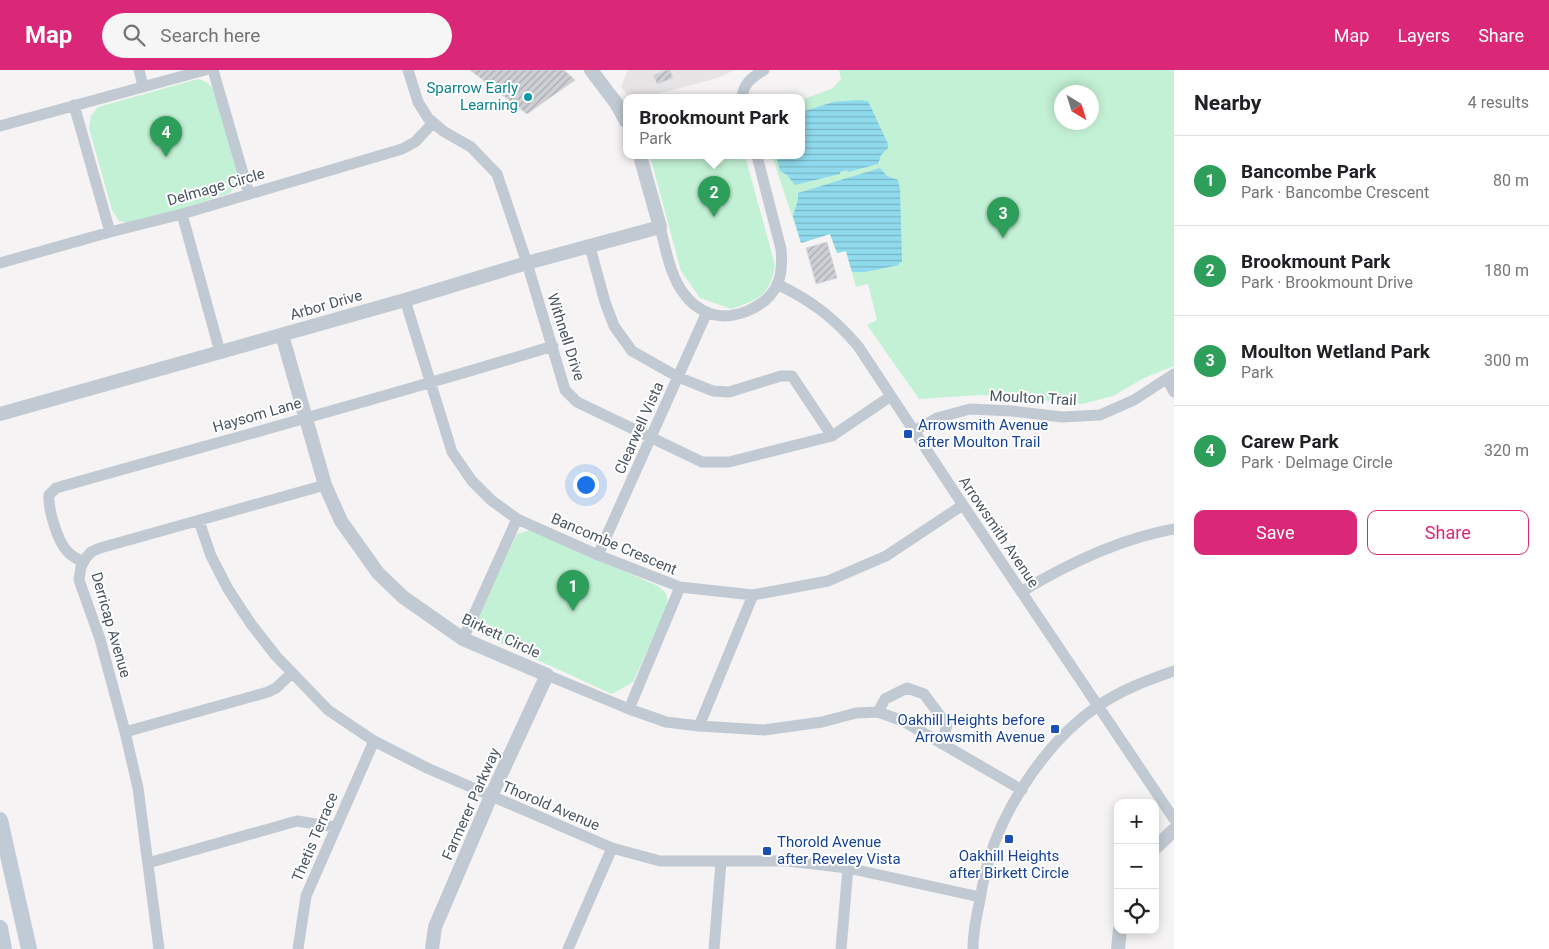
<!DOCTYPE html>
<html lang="en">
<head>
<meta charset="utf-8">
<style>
  :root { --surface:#fff; --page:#f6f6f6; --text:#202124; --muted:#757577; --line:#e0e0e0; --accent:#db2777 }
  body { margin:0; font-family:Roboto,sans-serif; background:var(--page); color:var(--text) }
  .controls { position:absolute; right:15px; bottom:15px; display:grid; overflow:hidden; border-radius:10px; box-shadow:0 2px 12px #0003 }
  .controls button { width:45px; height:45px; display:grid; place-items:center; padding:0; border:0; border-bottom:1px solid var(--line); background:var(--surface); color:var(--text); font:25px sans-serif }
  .compass { position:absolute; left:1054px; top:15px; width:45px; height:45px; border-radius:50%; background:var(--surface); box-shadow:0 2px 12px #0003; rotate:142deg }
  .you { position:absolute; left:585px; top:414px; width:18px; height:18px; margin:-12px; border:4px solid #fff; border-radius:50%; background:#1a73e8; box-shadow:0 0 0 8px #1a73e833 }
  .badge { display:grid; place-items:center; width:32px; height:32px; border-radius:50%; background:var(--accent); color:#fff; font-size:16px; font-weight:700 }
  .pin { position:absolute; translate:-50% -41px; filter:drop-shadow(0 1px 2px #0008) }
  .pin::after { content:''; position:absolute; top:26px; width:18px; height:15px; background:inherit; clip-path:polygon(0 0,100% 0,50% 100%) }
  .popup { position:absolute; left:623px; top:24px; width:182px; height:65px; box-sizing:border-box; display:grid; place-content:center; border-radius:10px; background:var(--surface); filter:drop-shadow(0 1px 4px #0005); font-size:16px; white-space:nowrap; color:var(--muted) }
  .popup b { font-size:19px; color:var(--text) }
  .popup::after { content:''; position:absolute; left:50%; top:100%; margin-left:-10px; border:10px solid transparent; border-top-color:var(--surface) }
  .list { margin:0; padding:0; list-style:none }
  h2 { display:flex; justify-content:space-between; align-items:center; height:65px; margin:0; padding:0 20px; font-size:21px }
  h2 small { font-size:16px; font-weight:400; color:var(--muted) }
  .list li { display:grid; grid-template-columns:32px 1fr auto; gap:15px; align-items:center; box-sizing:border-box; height:90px; padding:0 20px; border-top:1px solid var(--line) }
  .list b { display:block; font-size:19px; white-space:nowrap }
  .list p { margin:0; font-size:16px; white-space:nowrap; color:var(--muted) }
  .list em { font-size:16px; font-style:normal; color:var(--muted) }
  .actions { display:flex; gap:10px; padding:15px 20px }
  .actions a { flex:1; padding:11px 0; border:1px solid var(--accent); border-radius:10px; text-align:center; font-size:18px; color:var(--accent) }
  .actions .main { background:var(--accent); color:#fff }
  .icon { flex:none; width:28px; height:28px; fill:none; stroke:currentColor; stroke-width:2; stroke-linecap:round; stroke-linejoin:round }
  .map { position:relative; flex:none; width:1174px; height:879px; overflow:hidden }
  header { display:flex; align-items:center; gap:30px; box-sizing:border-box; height:70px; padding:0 25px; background:var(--accent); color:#fff }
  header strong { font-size:24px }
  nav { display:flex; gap:28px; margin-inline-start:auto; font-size:18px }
  .search { width:350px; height:45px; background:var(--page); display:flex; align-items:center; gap:12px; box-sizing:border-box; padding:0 18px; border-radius:28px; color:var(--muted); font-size:19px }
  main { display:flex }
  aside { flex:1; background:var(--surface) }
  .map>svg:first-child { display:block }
  .education { fill:#e6e4e5 }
  .park { fill:#c3f1d5; fill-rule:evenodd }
  .water { fill:url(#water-rules) }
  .building { fill:url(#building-hatch); stroke:#d7d9de }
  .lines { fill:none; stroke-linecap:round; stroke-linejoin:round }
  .minor { stroke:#c1cad2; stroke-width:11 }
  .tertiary { stroke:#c1cad2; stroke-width:14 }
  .secondary { stroke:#c1cbd6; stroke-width:16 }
  .culture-dot { fill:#0f9aa8; stroke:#fff; stroke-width:2 }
  .transit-dot { fill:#1a4fb4; stroke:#fff; stroke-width:2 }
  .labels { text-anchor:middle; stroke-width:4; stroke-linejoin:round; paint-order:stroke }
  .culture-label { font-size:15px; fill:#0d838f; stroke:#fff; text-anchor:end }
  .street-label { font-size:15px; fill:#4a5661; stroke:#fff }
  .transit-label { font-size:15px; fill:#164399; stroke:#fff; text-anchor:start }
</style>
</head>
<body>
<header>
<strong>Map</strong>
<div class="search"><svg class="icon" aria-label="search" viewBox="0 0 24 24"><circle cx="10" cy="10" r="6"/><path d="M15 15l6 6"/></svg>Search here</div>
<nav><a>Map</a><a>Layers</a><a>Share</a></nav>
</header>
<main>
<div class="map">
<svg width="1174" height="879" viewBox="0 0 1174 879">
  <defs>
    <pattern id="water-rules" width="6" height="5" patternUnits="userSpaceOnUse" patternTransform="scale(1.25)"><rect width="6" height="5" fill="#90daee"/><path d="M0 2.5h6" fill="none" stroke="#78b4c4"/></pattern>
    <pattern id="building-hatch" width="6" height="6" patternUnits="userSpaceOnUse" patternTransform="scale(1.25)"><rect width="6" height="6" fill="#cdcfd5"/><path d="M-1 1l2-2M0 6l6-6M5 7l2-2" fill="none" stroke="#a8abb0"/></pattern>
  </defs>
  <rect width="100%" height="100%" fill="#f5f3f3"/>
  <!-- education -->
  <path class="education" d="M628,0H735L717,8L643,28H631L621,17Z"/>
  <!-- park -->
  <path class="park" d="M839,0H1174V296L1144,308L1113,326L1082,334L981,325L919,329L867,255L877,250L868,214L856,217L846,181L837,183L830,164L801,173L772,86H802V30L833,18L841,9ZM1062,22H1092V52H1062Z
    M198,9L206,12L214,19L239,102V112L230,123L133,154L119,151L112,140L89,58L91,46L98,37Z
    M650,86H745L775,195C770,227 758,229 731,239L700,228L681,201Z
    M531,460L658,516L666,523L668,534L633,612L612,624L483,565L477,547L517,464Z"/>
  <!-- water -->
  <path class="water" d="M859,30L868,31L888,74V78L881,85L878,94L848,102L847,100L840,102V104L795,115L787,105L780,101L777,89L785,86H802V42L833,32Z
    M880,98L887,106L898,110L900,119L902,192L899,193V195L865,202H852L846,181L837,183L830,164L801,173L793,146L798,130V123Z"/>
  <!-- building -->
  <path class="building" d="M470,0H564L575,10L527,44Z
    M667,0H670L673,8L657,14L654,5Z
    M827,172L837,208L816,214L806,178Z"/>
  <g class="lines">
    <!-- minor -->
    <path class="minor" d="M139,0L143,16
      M213,0L249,124
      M408,0L418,32L428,48L443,61L471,77L497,104L527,193L565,320L577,332L702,392H729L832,366L891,326
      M742,28C743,14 752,7 764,0
      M74,35L110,162
      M0,56L205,0
      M182,144L220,282
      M660,157C666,179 670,207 685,225C690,232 698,238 706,242C731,253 767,238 778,213C782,202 782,190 781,179L757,86
      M590,177L605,232L614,256L632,281L678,307L713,321L729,322L781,306H792L832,366
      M0,193L110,162L182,144L402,79L415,72L432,54
      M777,214C812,231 833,247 858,276L963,435L1174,749
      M405,230L452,382L472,411L491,430L517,449L598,485L680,517L753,525L828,511L886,486L963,435
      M1167,309L1174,322
      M914,361L937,348L970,339L1012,341L1062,347L1100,345L1134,330L1174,304
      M199,451L211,486L228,519L251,554L276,586L328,640L374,671L427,698L612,778L660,791H788L848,798L980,827
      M598,485L707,242
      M83,492C77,489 71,486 67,481C57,470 48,439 49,425L56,418C222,371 388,327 553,276
      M1021,522C1069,493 1119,469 1174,459
      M463,569L517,449
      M547,605L629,639L666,652L699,656L764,660L822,652L856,643L878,642L903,651L1022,720
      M629,639L680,517
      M878,642L885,629L907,618L924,624L947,655L942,673
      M699,656L753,525
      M125,662L268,622L276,618L292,603
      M148,793L297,751L335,757
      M159,879L138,718L125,662L100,569L79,510L81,497L85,489L91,482L100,478L325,415
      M298,879L306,826L374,671
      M568,879L612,778
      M714,879L721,792
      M841,879L848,798
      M973,879C973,862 976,847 980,830C982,817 985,802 989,789C1006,733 1049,669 1098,636C1121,620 1148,610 1174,601"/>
    <!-- tertiary -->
    <path class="tertiary" d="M591,0L616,33L626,51
      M282,265L325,415L341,451L378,503L403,527L463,569L547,605L491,726L435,857L432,879
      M0,344L405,230L527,193L660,157L640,86
      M1155,778L1174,760
      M1118,879L1120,860"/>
    <!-- secondary -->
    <path class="secondary" d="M0,750L29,879
      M0,858L4,879"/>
  </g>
  <!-- markers -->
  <circle class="culture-dot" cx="528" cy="27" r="5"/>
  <g class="transit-dot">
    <rect x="903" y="359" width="10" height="10" rx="2.5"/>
    <rect x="1050" y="654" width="10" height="10" rx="2.5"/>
    <rect x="1004" y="764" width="10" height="10" rx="2.5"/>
    <rect x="762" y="776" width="10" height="10" rx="2.5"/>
  </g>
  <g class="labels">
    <!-- culture labels -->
    <g class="culture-label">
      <text x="518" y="23">Sparrow Early<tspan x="518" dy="17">Learning</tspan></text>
    </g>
    <!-- street labels -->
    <g class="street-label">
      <text transform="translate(216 117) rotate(-16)" y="5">Delmage Circle</text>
      <text transform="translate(326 235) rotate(-16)" y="5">Arbor Drive</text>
      <text transform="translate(566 267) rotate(72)" y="5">Withnell Drive</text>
      <text transform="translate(1033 328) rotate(3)" y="5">Moulton Trail</text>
      <text transform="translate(257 345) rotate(-16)" y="5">Haysom Lane</text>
      <text transform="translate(639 358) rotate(-66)" y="5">Clearwell Vista</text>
      <text transform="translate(999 462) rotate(56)" y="5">Arrowsmith Avenue</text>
      <text transform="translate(614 474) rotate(23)" y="5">Bancombe Crescent</text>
      <text transform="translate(111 555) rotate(74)" y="5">Derricap Avenue</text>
      <text transform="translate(501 566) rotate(25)" y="5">Birkett Circle</text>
      <text transform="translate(471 734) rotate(-66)" y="5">Farmerer Parkway</text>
      <text transform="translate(551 736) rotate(23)" y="5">Thorold Avenue</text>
      <text transform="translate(315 767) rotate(-67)" y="5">Thetis Terrace</text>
    </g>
    <!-- transit labels -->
    <g class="transit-label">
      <text x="918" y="360">Arrowsmith Avenue<tspan x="918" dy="17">after Moulton Trail</tspan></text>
      <text x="1045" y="655" text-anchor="end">Oakhill Heights before<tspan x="1045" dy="17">Arrowsmith Avenue</tspan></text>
      <text x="777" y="777">Thorold Avenue<tspan x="777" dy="17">after Reveley Vista</tspan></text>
      <text x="1009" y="791" text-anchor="middle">Oakhill Heights<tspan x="1009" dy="17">after Birkett Circle</tspan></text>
    </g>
  </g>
</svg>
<div class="controls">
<button>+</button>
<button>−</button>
<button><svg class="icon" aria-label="locate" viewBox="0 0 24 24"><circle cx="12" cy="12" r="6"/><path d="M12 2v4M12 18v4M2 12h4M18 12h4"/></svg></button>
</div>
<svg class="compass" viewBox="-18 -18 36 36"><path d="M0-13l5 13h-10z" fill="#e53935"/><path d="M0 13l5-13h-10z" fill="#757577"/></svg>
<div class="you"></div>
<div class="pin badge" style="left:573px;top:541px;background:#2e9e5b">1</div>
<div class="pin badge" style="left:714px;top:147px;background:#2e9e5b">2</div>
<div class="popup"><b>Brookmount Park</b>Park</div>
<div class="pin badge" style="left:1003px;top:168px;background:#2e9e5b">3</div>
<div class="pin badge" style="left:166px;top:87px;background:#2e9e5b">4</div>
</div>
<aside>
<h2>Nearby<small>4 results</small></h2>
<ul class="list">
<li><span class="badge" style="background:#2e9e5b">1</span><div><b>Bancombe Park</b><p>Park · Bancombe Crescent</p></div><em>80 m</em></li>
<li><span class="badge" style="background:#2e9e5b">2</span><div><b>Brookmount Park</b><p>Park · Brookmount Drive</p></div><em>180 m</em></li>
<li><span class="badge" style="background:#2e9e5b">3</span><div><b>Moulton Wetland Park</b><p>Park</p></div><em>300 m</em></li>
<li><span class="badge" style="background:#2e9e5b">4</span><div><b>Carew Park</b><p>Park · Delmage Circle</p></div><em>320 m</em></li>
</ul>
<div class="actions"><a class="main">Save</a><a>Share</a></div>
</aside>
</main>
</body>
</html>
